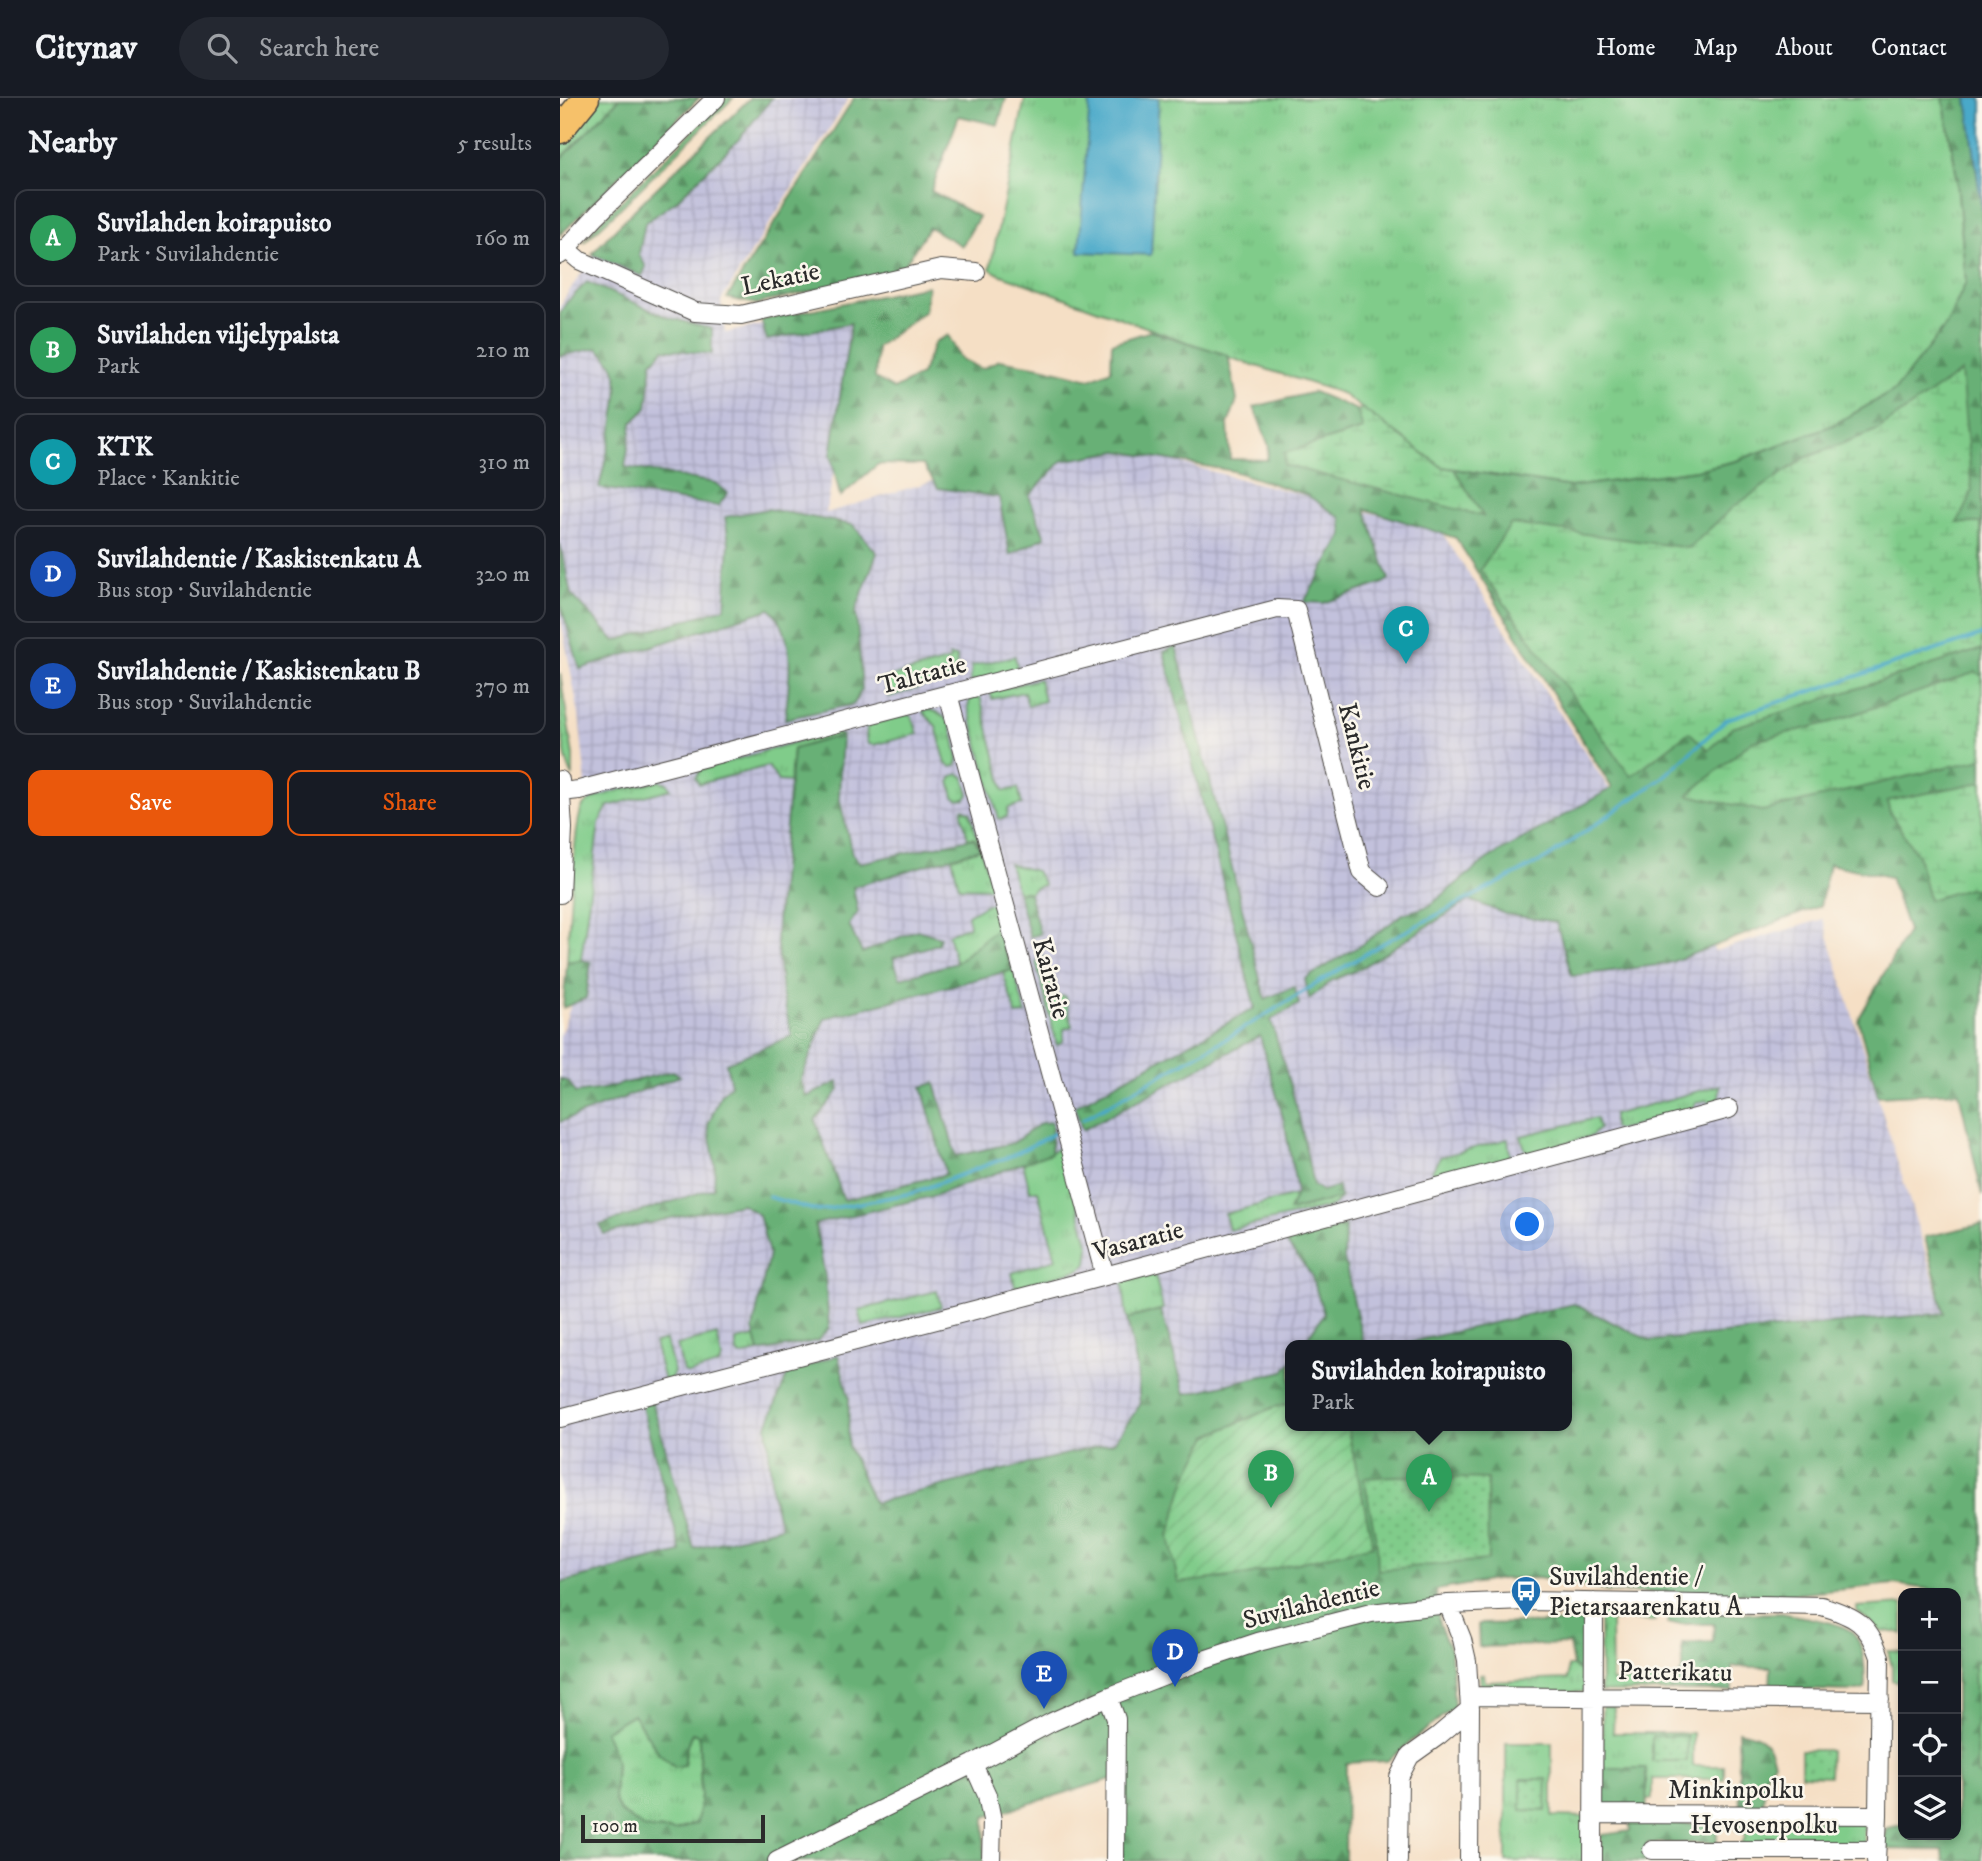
<!DOCTYPE html>
<html lang="en">
<head>
<meta charset="utf-8">
<style>
  :root { --surface:#171b24; --page:#242831; --text:#f1f3f6; --muted:#9ea1a6; --line:#363941; --accent:#ea580c }
  body { margin:0; font-family:"IM FELL DW Pica",serif; background:var(--page); color:var(--text) }
  .controls { position:absolute; right:21px; bottom:21px; display:grid; overflow:hidden; border-radius:14px; box-shadow:0 4px 10px #0003 }
  .controls button { width:63px; height:63px; display:grid; place-items:center; padding:0; border:0; border-bottom:2px solid var(--line); background:var(--surface); color:var(--text); font:35px sans-serif }
  .scale { position:absolute; left:21px; bottom:18px; width:184px; box-sizing:border-box; padding-left:7px; border:4px solid #2b2b2b; border-top:0; font-size:19px; line-height:24px; white-space:nowrap; color:#2b2b2b; -webkit-text-stroke:5px #fbf7ec; paint-order:stroke }
  .you { position:absolute; left:968px; top:1127px; width:24px; height:24px; margin:-18px; border:5px solid #fff; border-radius:50%; background:#1a73e8; box-shadow:0 0 0 10px #1a73e833 }
  .badge { display:grid; place-items:center; width:46px; height:46px; border-radius:50%; background:var(--accent); color:#fff; font-size:23px; font-weight:700 }
  .pin { position:absolute; translate:-50% -58px; filter:drop-shadow(0 2px 4px #0008) }
  .pin::after { content:''; position:absolute; top:37px; width:24px; height:21px; background:inherit; clip-path:polygon(0 0,100% 0,50% 100%) }
  .popup { position:absolute; left:725px; top:1242px; width:287px; height:91px; box-sizing:border-box; display:grid; place-content:center; border-radius:14px; background:var(--surface); filter:drop-shadow(0 2px 5px #0005); font-size:23px; white-space:nowrap; color:var(--muted) }
  .popup b { font-size:26px; color:var(--text) }
  .popup::after { content:''; position:absolute; left:50%; top:100%; margin-left:-14px; border:14px solid transparent; border-top-color:var(--surface) }
  .list { margin:0; padding:0; list-style:none }
  h2 { display:flex; justify-content:space-between; align-items:center; height:91px; margin:0; padding:0 28px; font-size:30px }
  h2 small { font-size:23px; font-weight:400; color:var(--muted) }
  .list li { display:grid; grid-template-columns:46px 1fr auto; gap:21px; align-items:center; box-sizing:border-box; height:98px; margin:0 14px 14px; padding:0 14px; border:2px solid var(--line); border-radius:14px }
  .list b { display:block; font-size:26px; white-space:nowrap }
  .list p { margin:0; font-size:23px; white-space:nowrap; color:var(--muted) }
  .list em { font-size:23px; font-style:normal; color:var(--muted) }
  .actions { display:flex; gap:14px; padding:21px 28px }
  .actions a { flex:1; padding:16px 0; border:2px solid var(--accent); border-radius:14px; text-align:center; font-size:24px; color:var(--accent) }
  .actions .main { background:var(--accent); color:#fff }
  .icon { flex:none; width:38px; height:38px; fill:none; stroke:currentColor; stroke-width:2; stroke-linecap:round; stroke-linejoin:round }
  .map { position:relative; flex:none; width:1422px; height:1763px; overflow:hidden }
  header { display:flex; align-items:center; gap:42px; box-sizing:border-box; height:98px; padding:0 35px; background:var(--surface); border-bottom:2px solid var(--line) }
  header strong { font-size:33px }
  nav { display:flex; gap:38px; margin-inline-start:auto; font-size:24px }
  .search { width:490px; height:63px; background:var(--page); display:flex; align-items:center; gap:18px; box-sizing:border-box; padding:0 24px; border-radius:38px; color:var(--muted); font-size:26px }
  main { display:flex }
  aside { flex:1; background:var(--surface) }
  .map>svg:first-child { display:block }
  .industrial { fill:url(#industrial-grid) }
  .grass { fill:url(#grass-tufts); stroke:#567c5a; stroke-width:2 }
  .forest { fill:url(#forest-firs); stroke:#4a6e50; stroke-width:2; fill-rule:evenodd }
  .wetland { fill:url(#wetland-marsh); stroke:#567c5a; stroke-width:2 }
  .park { fill:url(#park-dots); stroke:#567c5a; stroke-width:2 }
  .garden { fill:url(#garden-furrows); stroke:#567c5a; stroke-width:2 }
  .pitch { fill:#80cc8a; stroke:#567c5a; stroke-width:2 }
  .water { fill:#4aa9c9; stroke:#3a6a7a; stroke-width:2 }
  .lines { fill:none; stroke-linecap:round; stroke-linejoin:round }
  .stream { stroke:#4aa9c9; stroke-width:3.5 }
  .minor-casing { stroke:#494642; stroke-width:20 }
  .highway-casing { stroke:#494642; stroke-width:29 }
  .minor { stroke:#fff; stroke-width:18 }
  .highway { stroke:#f6c16b; stroke-width:26 }
  .labels { text-anchor:middle; stroke-width:5; stroke-linejoin:round; paint-order:stroke }
  .street-label { font-size:26px; fill:#2b2b2b; stroke:#fbf7ec }
  .poi-label { font-size:26px; fill:#2b2b2b; stroke:#fbf7ec; text-anchor:start }
</style>
</head>
<body>
<header>
<strong>Citynav</strong>
<div class="search"><svg class="icon" aria-label="search" viewBox="0 0 24 24"><circle cx="10" cy="10" r="6"/><path d="M15 15l6 6"/></svg>Search here</div>
<nav><a>Home</a><a>Map</a><a>About</a><a>Contact</a></nav>
</header>
<main>
<aside>
<h2>Nearby<small>5 results</small></h2>
<ul class="list">
<li><span class="badge" style="background:#2e9e5b">A</span><div><b>Suvilahden koirapuisto</b><p>Park · Suvilahdentie</p></div><em>160 m</em></li>
<li><span class="badge" style="background:#2e9e5b">B</span><div><b>Suvilahden viljelypalsta</b><p>Park</p></div><em>210 m</em></li>
<li><span class="badge" style="background:#0f9aa8">C</span><div><b>KTK</b><p>Place · Kankitie</p></div><em>310 m</em></li>
<li><span class="badge" style="background:#1a4fb4">D</span><div><b>Suvilahdentie / Kaskistenkatu A</b><p>Bus stop · Suvilahdentie</p></div><em>320 m</em></li>
<li><span class="badge" style="background:#1a4fb4">E</span><div><b>Suvilahdentie / Kaskistenkatu B</b><p>Bus stop · Suvilahdentie</p></div><em>370 m</em></li>
</ul>
<div class="actions"><a class="main">Save</a><a>Share</a></div>
</aside>
<div class="map">
<svg width="1422" height="1763" viewBox="0 0 1422 1763">
  <defs>
    <pattern id="industrial-grid" width="8" height="8" patternUnits="userSpaceOnUse" patternTransform="scale(1.75)"><rect width="8" height="8" fill="#c2c1dc"/><path d="M0 4h8M4 0v8" fill="none" stroke="#a7a6bd"/></pattern>
    <pattern id="grass-tufts" width="24" height="20" patternUnits="userSpaceOnUse" patternTransform="scale(1.75)"><rect width="24" height="20" fill="#80cc8a"/><path d="M3 7l-1-3M5 7V3M7 7l1-3M15 17l-1-3M17 17v-4M19 17l1-3" fill="none" stroke="#6faf77"/></pattern>
    <pattern id="forest-firs" width="22" height="20" patternUnits="userSpaceOnUse" patternTransform="scale(1.75)"><rect width="22" height="20" fill="#68b076"/><path d="M5 1l3.5 6h-7zM16 11l3.5 6h-7z" fill="#568f61"/></pattern>
    <pattern id="wetland-marsh" width="20" height="14" patternUnits="userSpaceOnUse" patternTransform="scale(1.75)"><rect width="20" height="14" fill="#80cc8a"/><path d="M1 5h8M5 5V1M11 12h8M15 12V8" fill="none" stroke="#6faf77"/></pattern>
    <pattern id="park-dots" width="8" height="8" patternUnits="userSpaceOnUse" patternTransform="scale(1.75)"><rect width="8" height="8" fill="#80cc8a"/><path d="M2 2h.1M6 6h.1" fill="none" stroke="#6faf77" stroke-width="1.8" stroke-linecap="round"/></pattern>
    <pattern id="garden-furrows" width="10" height="10" patternUnits="userSpaceOnUse" patternTransform="scale(1.75)"><rect width="10" height="10" fill="#80cc8a"/><path d="M-1 1l2-2M0 10L10 0M9 11l2-2" fill="none" stroke="#6faf77"/></pattern>
  </defs>
  <rect width="100%" height="100%" fill="#fbf7ec"/>
  <filter id="ink" filterUnits="userSpaceOnUse"><feTurbulence type="fractalNoise" baseFrequency=".0143" numOctaves="2"/><feDisplacementMap in="SourceGraphic" scale="14" xChannelSelector="R" yChannelSelector="G"/><feConvolveMatrix kernelMatrix="1 2 1 2 8 2 1 2 1" color-interpolation-filters="sRGB"/></filter>
  <filter id="wash" filterUnits="userSpaceOnUse"><feTurbulence type="fractalNoise" baseFrequency=".00686" numOctaves="4" result="noise"/><feDisplacementMap in="SourceGraphic" scale="28" xChannelSelector="R" yChannelSelector="G"/><feGaussianBlur stdDeviation="1.57" result="paint"/><feColorMatrix in="noise" values="0 0 0 0 0 0 0 0 0 0 0 0 0 0 0 0 0 1.4 0 .05"/><feComposite in="paint" operator="in"/></filter>
  <g filter="url(#wash)">
    <rect width="100%" height="100%" fill="#f5dfc5"/>
    <!-- industrial -->
    <path class="industrial" d="M196,0H289L161,203L165,235L305,204L266,415L520,339L881,433L1155,853L1263,821L1384,1215L1090,1243L1014,1206L834,1248H731V1272L580,1307L554,1344L0,1485V938L15,895L31,738L19,617L0,517V209L5,199L41,147Z"/>
    <!-- grass -->
    <path class="grass" d="M37,0H60L0,62V48Z
      M167,0H173L52,118L24,144L34,130Z
      M465,0H1383L1396,72L1406,184L1387,226L1335,292L1273,327L1176,363L1136,372L1011,389L882,369L781,295L671,260L439,176L430,171Z
      M389,558L397,559L396,579L329,599L323,581L390,562Z
      M455,558L457,569L449,573L410,584L412,568Z
      M0,575L13,657V679C0,655 0,606 0,575Z
      M479,581L484,603L468,608L464,594L432,601L430,594Z
      M420,598L444,693L458,690L462,706L448,710L447,719L439,721L408,609L410,601Z
      M370,612C394,617 394,641 398,662L396,668L391,669L386,666L376,628L362,613Z
      M347,616L352,619L358,636L313,647L308,646L306,640L307,627Z
      M274,633L282,637L233,651L230,684L218,683L208,668L139,686L136,680L140,672Z
      M399,676L404,679L409,696L406,701L399,702L394,699L390,683L392,678Z
      M99,683L107,685L111,691L48,708L39,725L21,862L7,864C8,842 14,718 23,708C33,696 83,687 99,683Z
      M403,711L410,714L432,790L399,789L392,760L420,751L414,740L408,741L402,716Z
      M449,766L476,773L484,787L475,790L469,795L463,793L458,796Z
      M427,806H434L466,916L456,917L443,875L452,872L436,832L396,865L388,836L409,828L408,817Z
      M485,859L496,899L505,898L512,928L504,931L503,943L497,947L476,864Z
      M1160,987L1159,1001L1151,1005L1146,1002L1136,1005L1131,1012L1058,1032L1053,1030V1017Z
      M1036,1020L1039,1031L1031,1038L971,1055L965,1052L961,1038Z
      M948,1041L950,1057L949,1061L876,1081L872,1073L880,1059Z
      M502,1049L529,1149L527,1166L518,1172L455,1189L452,1175L496,1161L478,1093H470L463,1065Z
      M735,1097L730,1113L780,1100L773,1108L669,1132L665,1116Z
      M594,1171L603,1211L567,1221L562,1179Z
      M377,1193L381,1209L303,1228L299,1212Z
      M157,1237L162,1261L158,1267L128,1276L123,1273L117,1247Z
      M196,1239L199,1254L180,1258L177,1255L176,1243Z
      M106,1242L114,1274L110,1282L104,1283L94,1245Z
      M1343,1506V1536L1320,1532L1297,1513V1509Z
      M1044,1513H1054L1059,1518V1522H1051L1052,1583H1116L1110,1593L1041,1594L1040,1517Z
      M1072,1515H1095V1523H1072Z
      M1328,1553L1343,1554V1581H1337V1585L1332,1582V1569Z
      M1008,1568H1013L1026,1576L1027,1594L921,1593L920,1576H924L925,1584L1008,1581Z
      M1042,1609H1054L1053,1635H1133V1668H1164V1681H1092V1701H1086V1670H1043Z
      M74,1616L99,1655L124,1667L127,1647L132,1635L139,1637L141,1697L137,1725L115,1733L83,1730L60,1713L54,1701L56,1663L44,1633Z
      M946,1645H992V1718L1028,1719V1763H946Z
      M1177,1722L1304,1723V1750L1180,1748L1185,1740V1734L1176,1732Z"/>
    <!-- forest -->
    <path class="forest" d="M60,0H139L0,137V62Z
      M190,0H212L179,41L116,103L85,125L79,156L86,169L82,178L32,156C81,101 138,53 190,0Z
      M294,0H446L438,27L399,18L371,93L419,119L402,148L369,129L341,172L196,206L167,200Z
      M1383,0H1407L1422,113V1097L1399,994L1318,998L1298,922L1348,833L1330,779L1269,766L1260,808L1106,866L1012,878L996,824L945,816L910,802L799,871L773,882L749,901L745,881L804,845L843,816L869,808L927,761L1052,690L896,440L805,411L829,481L823,485L764,505L744,504L783,437L781,420L747,397L673,373L558,353L502,363L469,398L485,439L450,457L439,399L378,390L363,367L318,366L280,399L271,357L291,225L207,242L201,222L368,188L365,213L317,249L315,280L334,291L361,277L375,244L388,237L401,261L422,271L439,262L481,269L530,281L551,272L552,245L591,233L668,257L677,302L668,326L670,361L707,362L709,348L694,309L754,294L797,312L803,331L725,355L922,418L894,371L1011,389L1136,372L1176,363L1273,327L1335,292L1387,226L1406,184L1396,72Z
      M27,184L107,219L152,231V256L104,251L92,264L87,310L72,325L65,369L155,385L168,395L158,408L39,390C44,366 63,297 56,276C53,265 46,257 37,250L0,258V215L6,205Z
      M208,411L293,427L317,455L296,512L302,590L294,606L225,621C229,587 238,537 210,511L20,571L0,505V446L11,496L55,543L165,510L169,445L165,419Z
      M616,548L705,901L734,889L739,906L711,922L739,1018L753,1087L762,1093L778,1088L780,1100L729,1113L737,1093L724,1023L700,938L522,1032L515,1008L695,910L604,554Z
      M282,637L279,698L292,756L300,765L414,740L420,751L293,789L298,814L289,827L302,855L357,832L380,839L378,846L333,860L340,880L396,865L436,831L452,872L265,920L241,982L246,999L278,984L279,992L255,1022L284,1102L386,1076L362,989L375,985L396,1058L453,1045L481,1025L492,1024L491,1055L373,1098L255,1126L265,1179L269,1230L257,1243L199,1254L193,1231L209,1156L199,1117L182,1106L128,1116L44,1136L40,1127L154,1090L155,1067L148,1027L161,996L171,987L166,965L232,938L222,895L216,837L233,651Z
      M463,793L469,795L480,836L470,839L458,796Z
      M21,862L31,864L26,900L3,910L7,864Z
      M113,973L120,978L0,1024V981L9,984L15,995L42,991Z
      M1422,1126V1763H1384L1383,1752L1322,1751L1326,1730L1343,1727V1737H1396V1495H1382L1381,1493L1334,1486L1228,1497L1050,1494L978,1480L941,1481L876,1492L879,1526L891,1554L894,1609L827,1663L786,1665L785,1763H562L561,1678L425,1719L424,1763H0V1485L121,1454L81,1306L92,1303L134,1451L221,1429L212,1395L207,1328L228,1275L278,1257L289,1300L288,1348L314,1405L554,1344L580,1307L577,1270L567,1221L601,1212L625,1296L724,1273L731,1264V1305L712,1310L648,1338L812,1447L787,1328H1007V1248H834L1014,1206L1091,1243L1384,1215L1365,1139ZM73,1616L99,1655L115,1669L124,1667L127,1648L132,1635L139,1637L141,1697L137,1725L115,1733L84,1730L60,1714L54,1701L56,1663L45,1633Z
      M785,1127L784,1161L804,1248H742L764,1216L751,1176L724,1142Z
      M1222,1515C1239,1519 1284,1523 1295,1537C1305,1551 1305,1575 1305,1591L1298,1593L1210,1591L1211,1569H1172V1593H1110L1123,1571L1122,1546L1153,1544L1154,1526H1108L1109,1517Z
      M1027,1524L1026,1576L1013,1568L1009,1546L919,1549L918,1526Z
      M1178,1633C1200,1637 1208,1641 1214,1664L1206,1675L1203,1706L1198,1711H1180Z
      M1043,1670H1086L1087,1725L1157,1726V1745H1087V1763H1041V1737L1070,1733L1069,1710H1041Z"/>
    <!-- wetland -->
    <path class="wetland" d="M1401,274L1412,393L1408,405L1397,425H1421L1422,551L1172,630L1148,652L1129,634L1071,678L920,472L951,426L1129,450L1172,410L1245,360L1317,332Z
      M803,311L882,369L894,371L923,418L724,367L725,355L803,331L797,312Z
      M1416,574L1422,578V661L1202,713L1128,697L1191,644L1272,624Z
      M1422,684V792L1408,790L1369,802L1358,758L1330,715L1327,703Z"/>
    <!-- park -->
    <path class="park" d="M835,1378L927,1381L928,1462L818,1472L817,1447L804,1380Z
      M1092,1638H1127V1663H1092Z
      M1241,1652H1270L1269,1678L1241,1677Z
      M961,1681H987L986,1713L961,1712Z"/>
    <!-- garden -->
    <path class="garden" d="M731,1305V1328H787L813,1447L687,1477L618,1485L609,1437L625,1383L648,1338L712,1310Z"/>
    <!-- pitch -->
    <path class="pitch" d="M1422,1562V1680L1417,1677L1414,1564Z"/>
    <!-- water -->
    <path class="water" d="M530,0H599L591,157L519,154Z
      M1407,0H1422V113Z"/>
    <g class="lines">
      <!-- stream -->
      <path class="stream" d="M523,1021L669,939L825,844L987,760L1101,681L1167,621L1422,537
        M209,1099L258,1113L353,1095L453,1057L495,1035"/>
    </g>
  </g>
  <g filter="url(#ink)">
    <g class="lines">
      <!-- minor casing -->
      <g class="minor-casing">
        <path id="minor" d="M5,150L19,162L135,214L181,217L381,171L416,174
          M0,157L37,117L156,0
          M388,596L545,1178
          M0,682L3,730L0,796
          M1,694L19,692L717,511L736,512L802,774L820,789
          M0,1320L545,1178L1169,1011
          M888,1506L902,1541L907,1563L910,1611L909,1763
          M909,1598L1320,1602
          M548,1599L556,1621L555,1763
          M413,1666L427,1697L432,1722L431,1763
          M1033,1716L1318,1717
          M1092,1752H1316
          M217,1763L413,1666L492,1624L548,1599L638,1564L698,1544L811,1515L888,1506L966,1503L1262,1508C1294,1518 1309,1525 1320,1559L1318,1717L1316,1763
          M838,1763L839,1679L850,1658L878,1638L910,1611
          M1033,1763L1034,1504"/>
      </g>
      <!-- highway casing -->
      <g class="highway-casing">
        <path id="highway" d="M0,32L26,0"/>
      </g>
      <!-- minor -->
      <use href="#minor" class="minor"/>
      <!-- highway -->
      <use href="#highway" class="highway"/>
    </g>
  </g>
  <!-- icons -->
  <defs>
    <g id="bus-pin" transform="scale(1.575)"><path d="M0 17L-7.5 6A9.5 9.5 0 1 1 7.5 6Z" fill="#1f6fb2" stroke="#fbf7ec"/><path d="M-5-6H5V4H4V6H2V4H-2V6H-4V4H-5ZM-3.5-4V0h7V-4ZM-3.5 1.2v1.5H-2V1.2ZM2 1.2v1.5H3.5V1.2Z" fill="#fff"/></g>
  </defs>
  <g fill-rule="evenodd">
    <use href="#bus-pin" x="966" y="1493"/>
  </g>
  <g class="labels">
    <!-- street labels -->
    <g class="street-label">
      <text transform="translate(220 180) rotate(-12)" y="9">Lekatie</text>
      <text transform="translate(362 576) rotate(-15)" y="9">Talttatie</text>
      <text transform="translate(798 648) rotate(76)" y="9">Kankitie</text>
      <text transform="translate(492 880) rotate(75)" y="9">Kairatie</text>
      <text transform="translate(578 1142) rotate(-15)" y="9">Vasaratie</text>
      <text transform="translate(751 1505) rotate(-14)" y="9">Suvilahdentie</text>
      <text transform="translate(1115 1573) rotate(1)" y="9">Patterikatu</text>
      <text x="1176" y="1700">Minkinpolku</text>
      <text x="1204" y="1735">Hevosenpolku</text>
    </g>
    <!-- poi labels -->
    <g class="poi-label">
      <text x="989" y="1487">Suvilahdentie /<tspan x="989" dy="30">Pietarsaarenkatu A</tspan></text>
    </g>
  </g>
</svg>
<div class="controls">
<button>+</button>
<button>−</button>
<button><svg class="icon" aria-label="locate" viewBox="0 0 24 24"><circle cx="12" cy="12" r="6"/><path d="M12 2v4M12 18v4M2 12h4M18 12h4"/></svg></button>
<button><svg class="icon" aria-label="layers" viewBox="0 0 24 24"><path d="M12 4l9 5-9 5-9-5zM3 14l9 5 9-5"/></svg></button>
</div>
<div class="scale">100 m</div>
<div class="you"></div>
<div class="pin badge" style="left:869px;top:1414px;background:#2e9e5b">A</div>
<div class="popup"><b>Suvilahden koirapuisto</b>Park</div>
<div class="pin badge" style="left:711px;top:1410px;background:#2e9e5b">B</div>
<div class="pin badge" style="left:846px;top:566px;background:#0f9aa8">C</div>
<div class="pin badge" style="left:615px;top:1589px;background:#1a4fb4">D</div>
<div class="pin badge" style="left:484px;top:1611px;background:#1a4fb4">E</div>
</div>
</main>
</body>
</html>
